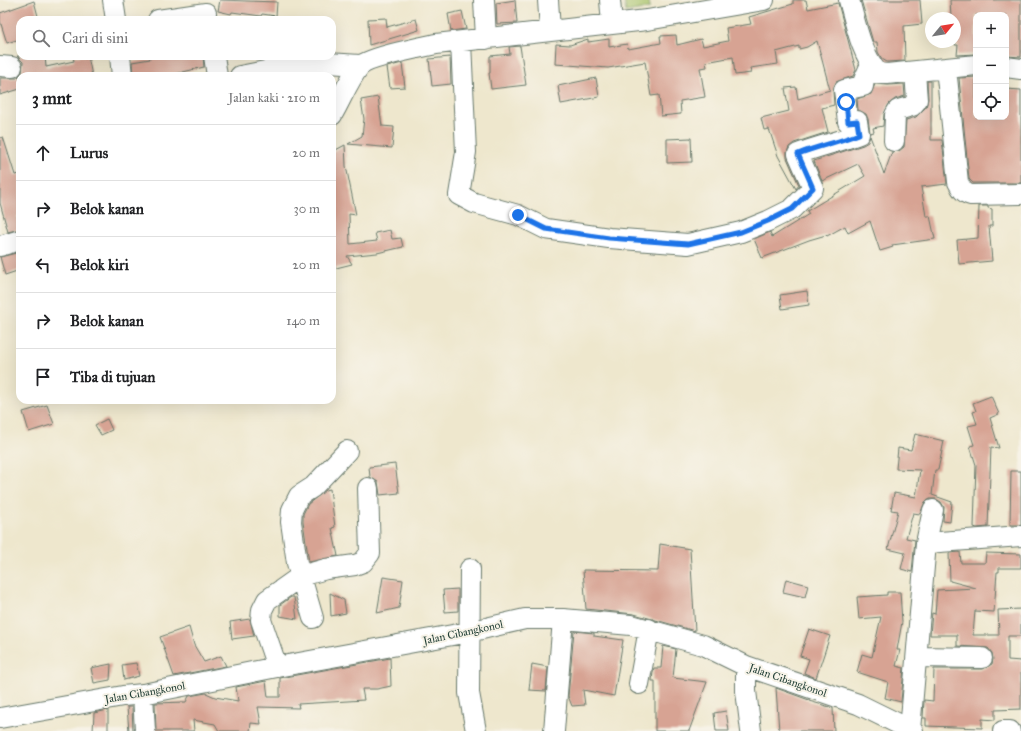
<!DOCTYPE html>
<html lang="id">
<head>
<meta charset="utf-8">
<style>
  :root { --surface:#fff; --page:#f6f6f6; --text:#202124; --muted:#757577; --line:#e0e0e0 }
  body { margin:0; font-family:"IM FELL Great Primer",serif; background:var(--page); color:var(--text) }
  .controls { position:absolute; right:12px; top:12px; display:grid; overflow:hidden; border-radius:8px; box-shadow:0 4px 16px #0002 }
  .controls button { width:36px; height:36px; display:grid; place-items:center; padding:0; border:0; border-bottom:1px solid var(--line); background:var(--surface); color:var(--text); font:20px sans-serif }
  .compass { position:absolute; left:925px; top:12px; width:36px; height:36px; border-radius:50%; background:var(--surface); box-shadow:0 4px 16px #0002; rotate:60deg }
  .stop { position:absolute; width:12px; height:12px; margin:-9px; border:3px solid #1a73e8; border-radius:50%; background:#fff }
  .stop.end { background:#1a73e8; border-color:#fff; box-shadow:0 1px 4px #0008 }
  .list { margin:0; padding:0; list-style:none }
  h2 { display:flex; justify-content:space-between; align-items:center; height:52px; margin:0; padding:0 16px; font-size:17px }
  h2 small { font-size:13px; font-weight:400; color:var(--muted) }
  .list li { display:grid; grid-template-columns:26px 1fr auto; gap:12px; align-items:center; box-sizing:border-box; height:56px; padding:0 16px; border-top:1px solid var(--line) }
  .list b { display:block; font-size:15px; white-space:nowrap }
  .list em { font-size:13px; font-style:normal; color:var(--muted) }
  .icon { flex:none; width:22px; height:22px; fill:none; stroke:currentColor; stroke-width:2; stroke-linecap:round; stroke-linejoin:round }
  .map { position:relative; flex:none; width:1021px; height:731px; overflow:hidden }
  .search { position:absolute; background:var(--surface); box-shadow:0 4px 16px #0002; left:16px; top:16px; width:320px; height:44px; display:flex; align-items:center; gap:10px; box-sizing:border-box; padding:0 14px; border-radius:12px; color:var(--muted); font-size:15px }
  .panel { position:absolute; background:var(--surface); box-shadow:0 4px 16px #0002; left:16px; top:72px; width:320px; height:332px; border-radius:12px }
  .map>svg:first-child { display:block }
  .green { fill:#a9c36a; stroke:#64804f }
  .building { fill:#d7a393 }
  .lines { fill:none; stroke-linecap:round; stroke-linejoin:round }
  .minor-casing { stroke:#67786a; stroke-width:22 }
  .minor { stroke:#fff; stroke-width:20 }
  .route { stroke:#1a73e8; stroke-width:5 }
  .labels { text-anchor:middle; stroke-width:4; stroke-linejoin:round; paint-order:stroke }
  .street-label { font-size:11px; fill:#1f3d34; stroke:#f7f3e8 }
</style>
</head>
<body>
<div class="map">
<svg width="1021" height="731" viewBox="0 0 1021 731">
  <rect width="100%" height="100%" fill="#f7f3e8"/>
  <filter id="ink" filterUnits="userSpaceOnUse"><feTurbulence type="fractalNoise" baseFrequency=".025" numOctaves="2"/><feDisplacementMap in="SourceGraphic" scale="8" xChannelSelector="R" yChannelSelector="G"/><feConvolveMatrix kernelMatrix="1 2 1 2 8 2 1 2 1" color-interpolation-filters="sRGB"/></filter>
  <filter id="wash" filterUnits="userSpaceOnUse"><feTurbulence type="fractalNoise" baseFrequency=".012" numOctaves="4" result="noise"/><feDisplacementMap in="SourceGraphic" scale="16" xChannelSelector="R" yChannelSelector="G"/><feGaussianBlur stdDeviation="0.9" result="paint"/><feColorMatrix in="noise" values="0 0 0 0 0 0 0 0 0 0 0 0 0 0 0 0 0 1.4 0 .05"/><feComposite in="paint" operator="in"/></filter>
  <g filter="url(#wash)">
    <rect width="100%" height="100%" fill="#eee7cd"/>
    <!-- green -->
    <path class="green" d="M624,0H649L650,8L626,12Z"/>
    <g id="blocks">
      <!-- building -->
      <path class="building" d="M220,0L277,2L276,16L262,14L261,16L232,12L231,14L218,11Z
        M515,0L517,23L497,24L496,3Z
        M793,0H806L808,9L838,3L856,70L853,76L836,82L833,91L834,105L822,108L828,132L794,143L789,147L787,152V158L799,185L796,189L778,156L769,129L764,130L761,118L789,111L785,88L796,87L798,99L830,90L817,41L807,47L799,49V46L776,52L778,64L750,68L751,73L735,75L733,57L706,62L707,67L700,68L705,97L680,101L681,114L661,116L659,95L651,96L645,62L608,68L555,64L556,44L570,45L588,39V42L609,39V47L627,44L628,49L661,43L660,36L676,35L677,45L701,39L703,46L728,41L726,28L751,24L749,17L793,4Z
        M861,0H920L922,24L904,26L905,61L887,62L882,59L878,52L877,42H873Z
        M950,0H1021V57L1006,56V15H976V54L957,55L958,45H955V18H951Z
        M34,1L39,20H20V39L7,43L0,21V13Z
        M462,11L466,29L451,31L448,14Z
        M386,18L387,27L416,19L419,30L369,45L368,19Z
        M520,46L526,85L491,89L489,73H490V56L510,54L509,47Z
        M17,56H45L46,67L74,61L73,56H88L92,76H20V89L0,95V78H17L22,73L23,62Z
        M149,56H203L204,67L166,76H133L132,62L150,59Z
        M450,57L451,84L432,86L429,59Z
        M402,63L405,87L390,88L387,67Z
        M976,77V117H1006V89L1021,90V183H973L969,179L959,78Z
        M596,78L599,97L561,104L558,86Z
        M927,81H931V140H942L947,184L921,187L926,216H930L935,239L892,245L893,247L880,251L870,221L848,233L845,226L827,236L826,235L809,240L762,258L754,239L770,232L772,237L809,214L807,211L865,176L858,164L822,181L814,161L863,145L868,142L870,136L884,174L892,152L899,151L904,147L906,120L916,117L926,107L928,99Z
        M875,84L888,85L904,84L905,96L895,99L889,104L884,114L883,126L873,128L874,132L870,133L868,119L866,114L858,110L857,99L871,94Z
        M378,97L382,126L394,127L392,148L348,144L362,136L364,119L361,100Z
        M3,137L15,175L20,174V215L17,216L20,229L8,232L0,203V138Z
        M691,138L692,162L667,163V139Z
        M345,145L346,166L356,215L349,214L350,244L377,241L375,233L390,230L392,239L401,238L403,247L377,253L347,256L352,264L332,269V168H334L332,152Z
        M979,206H988V208L992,209V226H989L992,261L959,264L957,240L978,238Z
        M20,252V270L5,275L0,257Z
        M807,291L809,305L782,309L780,295Z
        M991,396L999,414L990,418L999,448L991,447L988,527L977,528L974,527L976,465L970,446L974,445L968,426L977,424L973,412L976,411L973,403Z
        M47,405L54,424L29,432L23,412Z
        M107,419L112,430L101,435L95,425Z
        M915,434L944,441L938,470H935L932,495L952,502L950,522L943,521L944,507L941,502L936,499H930L925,502L920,514L913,513L906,538L915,540L912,572L901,569L905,553L888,549L898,511L891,510L894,493L916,497L920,470L896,469L898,448L911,450Z
        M395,464L399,493L380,495L378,482L370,477L369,467Z
        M1011,471H1021V525H1010Z
        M330,489L335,527L332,528L338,556L309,562L303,522V514L308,504L326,490Z
        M660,544L690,549L695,631L634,614L586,609L583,570L658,571Z
        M960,552L961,563H985L986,553L1021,554V568H999V572H997L994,612L975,611L973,635H999L998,610L1021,609V636H1008V660L1021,661V709L995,710V720L982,719V728L926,726V718H923L924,700L933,701L934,669H982L992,664L993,659L992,653L988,648L957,646V635H930L932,613L935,614L937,590L976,588L950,581L949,553Z
        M383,577L403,580L399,608L377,613Z
        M786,579L808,585L805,597L783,592Z
        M458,589V611L445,612L443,590Z
        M887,592H900L902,622L897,650H900L896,666L904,668L901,702L885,698L888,682L857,672L862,654L872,657L881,617L859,619L857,597L887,595Z
        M330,593L344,600L346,613L331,616Z
        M291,597H294L297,619L280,616V605Z
        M250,619L254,636L232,639L230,622Z
        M189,627L194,645L204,662L221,656L226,666L174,676L160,637Z
        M809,629L830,636L816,678L804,673L809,659L800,656Z
        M574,631L594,633V636L623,640L614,696L583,690L585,705L572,706L568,696Z
        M663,646L676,649L673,678L707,682L689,731H655V681H652L653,672L654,668H661Z
        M390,658L391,686L377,689H362L364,700L298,704L299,708L258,707L261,724L251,723L250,731H219L215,724L193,720L194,731H156L155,703L186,702L189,696L206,693L215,697L238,701L236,687L266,681L268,697H280V678Z
        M136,663L139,676L124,680L122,665Z
        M111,664L110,680L94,683L91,668Z
        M532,664L548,667L546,691L529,690Z
        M776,688L809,700V701L833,708L834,731H779Z
        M127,707H132L133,731H129Z
        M108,710V731H93L94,713Z
        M726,711L729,731H716L714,713Z"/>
    </g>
  </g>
  <g filter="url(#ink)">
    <use href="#blocks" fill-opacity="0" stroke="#67786a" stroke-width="1"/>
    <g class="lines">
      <!-- minor casing -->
      <g class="minor-casing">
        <path id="minor" d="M113,0L116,20
          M484,0L486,39
          M548,0L550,30
          M610,0L612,24
          M849,0C856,25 861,53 878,73L887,74L976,65
          M158,20L206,13
          M461,42L466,152L459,195L474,203L518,215L546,229L609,238L688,244L741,232L768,221L792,209L813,188L798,154C818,146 839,142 859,134L857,121L848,122L844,90L863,86L864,80L871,64
          M120,56L122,76
          M214,56L217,76
          M0,66L12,67
          M1006,67L1021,69
          M946,68L958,182C961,188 963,193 971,195L1021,194
          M240,76L312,62L360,65
          M332,115C341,100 348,81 359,67C366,58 422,47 436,44L647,20L764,0
          M894,141L895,115L898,110L912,106L917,100L915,72
          M0,246L20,240
          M926,543L1021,536
          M470,569L469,693L476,731
          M313,618L297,563L291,522L292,510L299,496L313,487L347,451
          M917,657L982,658
          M746,666V691L751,731
          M277,667L261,620L262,610L267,600L301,576L326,569L355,565L363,562L370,553L368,488
          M639,684L649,629
          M143,694L145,731
          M0,718L123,696L143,694L277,667L469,632L525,619H563L631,625L703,645L746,666L858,704L913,731
          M910,730L926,543L933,510
          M554,731L563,619
          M1003,731H1010"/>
      </g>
      <!-- minor -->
      <use href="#minor" class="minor"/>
    </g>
  </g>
  <g class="lines" filter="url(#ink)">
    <!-- route -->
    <path class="route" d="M518,215L546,229L609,238L688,244L741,232L768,221L792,209L813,188L798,154C818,146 839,142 859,134L857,121L848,122L846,102"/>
  </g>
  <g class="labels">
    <!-- street labels -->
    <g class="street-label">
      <text transform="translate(463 632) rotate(-12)" y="4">Jalan Cibangkonol</text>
      <text transform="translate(788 680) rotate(19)" y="4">Jalan Cibangkonol</text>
      <text transform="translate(145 692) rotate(-10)" y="4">Jalan Cibangkonol</text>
    </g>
  </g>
</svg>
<div class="controls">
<button>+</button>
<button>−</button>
<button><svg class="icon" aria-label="locate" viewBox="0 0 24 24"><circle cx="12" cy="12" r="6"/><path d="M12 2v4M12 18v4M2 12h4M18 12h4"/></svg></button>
</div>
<svg class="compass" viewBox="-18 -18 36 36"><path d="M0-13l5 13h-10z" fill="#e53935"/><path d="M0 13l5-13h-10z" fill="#757577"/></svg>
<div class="stop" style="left:846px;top:102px"></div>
<div class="stop end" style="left:518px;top:215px"></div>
<div class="search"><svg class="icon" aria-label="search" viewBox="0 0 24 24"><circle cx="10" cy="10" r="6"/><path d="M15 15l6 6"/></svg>Cari di sini</div>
<section class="panel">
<h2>3 mnt<small>Jalan kaki · 210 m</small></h2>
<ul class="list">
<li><svg class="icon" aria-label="ahead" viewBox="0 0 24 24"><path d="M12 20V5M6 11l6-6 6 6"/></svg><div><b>Lurus</b></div><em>20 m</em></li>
<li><svg class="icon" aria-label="right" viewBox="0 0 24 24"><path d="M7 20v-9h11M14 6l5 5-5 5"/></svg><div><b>Belok kanan</b></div><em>30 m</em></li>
<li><svg class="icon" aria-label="left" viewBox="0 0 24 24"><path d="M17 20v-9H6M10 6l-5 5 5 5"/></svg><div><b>Belok kiri</b></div><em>20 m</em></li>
<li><svg class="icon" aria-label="right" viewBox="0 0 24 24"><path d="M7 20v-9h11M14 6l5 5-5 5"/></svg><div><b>Belok kanan</b></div><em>140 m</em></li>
<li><svg class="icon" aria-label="arrive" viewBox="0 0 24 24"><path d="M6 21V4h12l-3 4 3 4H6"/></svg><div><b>Tiba di tujuan</b></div></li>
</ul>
</section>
</div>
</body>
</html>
